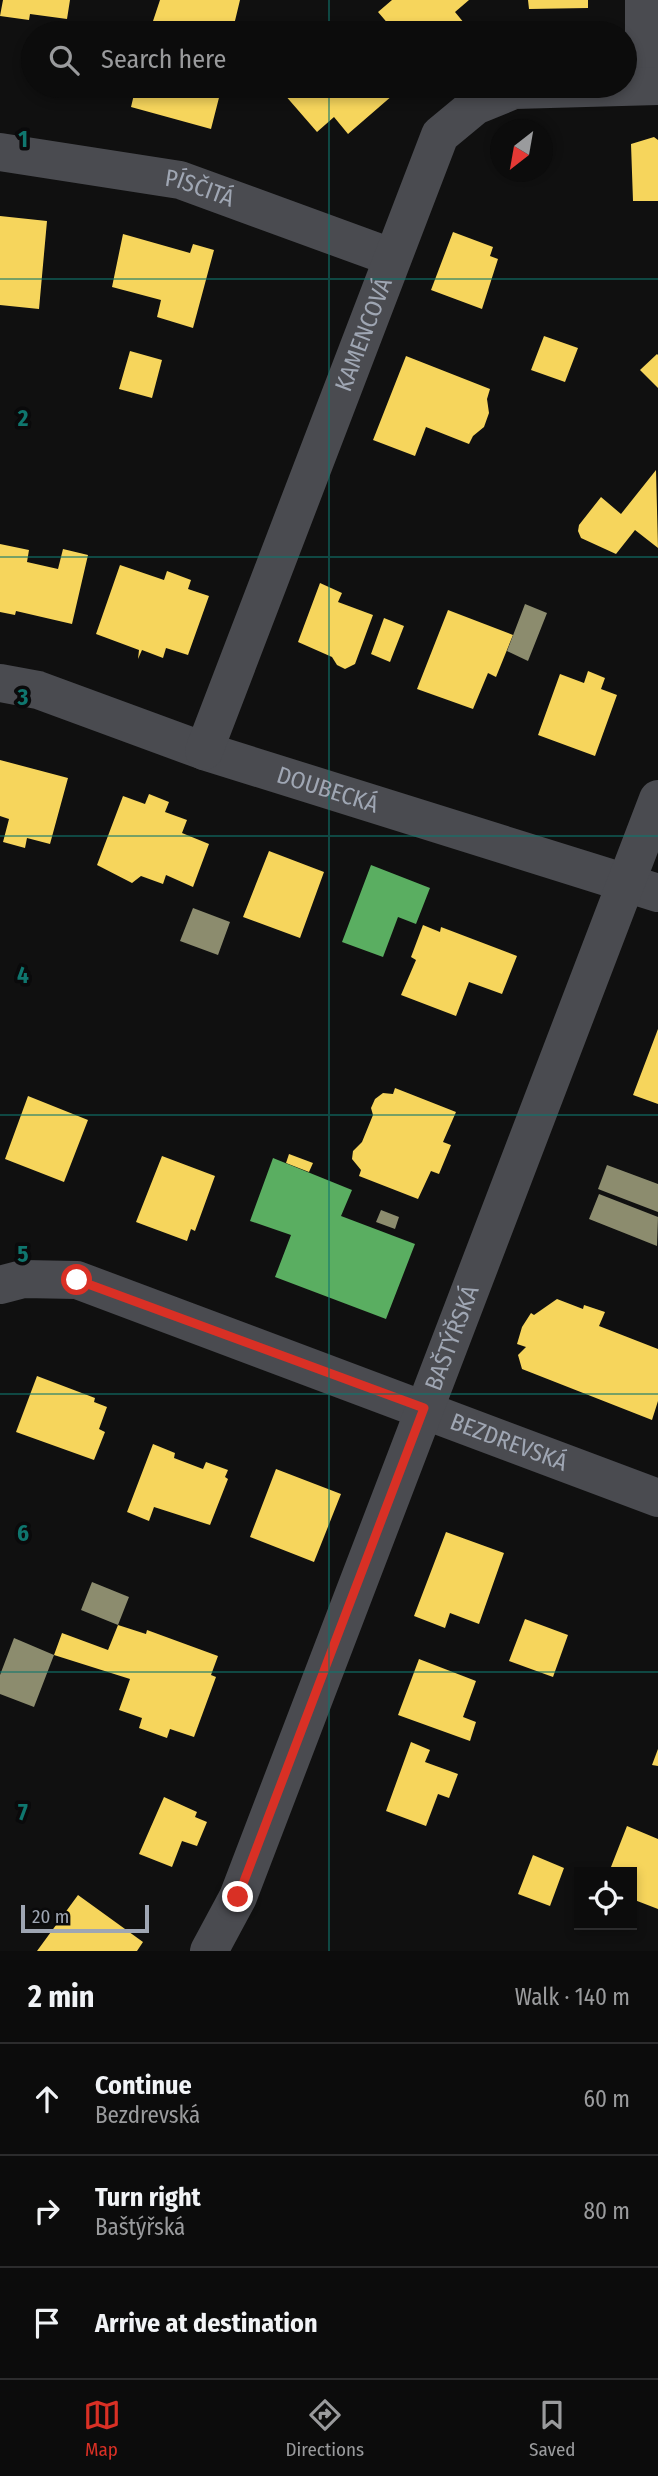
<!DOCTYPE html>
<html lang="en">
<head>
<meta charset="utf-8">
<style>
  :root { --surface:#0c0c0c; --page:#151515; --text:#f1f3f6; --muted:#9a9b9d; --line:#2c2c2d; --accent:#d93025 }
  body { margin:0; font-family:"Fira Sans Condensed",sans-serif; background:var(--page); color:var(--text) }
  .controls { position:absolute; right:21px; bottom:21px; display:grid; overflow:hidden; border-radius:0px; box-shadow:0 4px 10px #0003 }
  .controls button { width:63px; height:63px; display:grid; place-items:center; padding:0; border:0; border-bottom:2px solid var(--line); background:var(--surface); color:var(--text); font:35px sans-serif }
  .compass { position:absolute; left:490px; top:119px; width:63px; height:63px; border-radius:50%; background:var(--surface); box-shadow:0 4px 10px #0003; rotate:211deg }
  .scale { position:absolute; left:21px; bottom:18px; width:128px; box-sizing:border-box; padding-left:7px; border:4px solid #9fa6b3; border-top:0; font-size:19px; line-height:24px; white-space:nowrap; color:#9fa6b3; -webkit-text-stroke:5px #0a0a0b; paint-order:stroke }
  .stop { position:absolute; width:21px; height:21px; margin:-16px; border:5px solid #d93025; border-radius:50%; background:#fff }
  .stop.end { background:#d93025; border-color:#fff; box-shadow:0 2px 7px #0008 }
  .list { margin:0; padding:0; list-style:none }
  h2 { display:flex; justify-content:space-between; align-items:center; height:91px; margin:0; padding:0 28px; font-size:30px }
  h2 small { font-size:23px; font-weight:400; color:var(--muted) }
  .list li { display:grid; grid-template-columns:46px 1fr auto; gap:21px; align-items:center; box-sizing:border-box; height:112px; padding:0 28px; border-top:2px solid var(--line) }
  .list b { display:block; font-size:26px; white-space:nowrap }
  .list p { margin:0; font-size:23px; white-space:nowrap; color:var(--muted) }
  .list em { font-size:23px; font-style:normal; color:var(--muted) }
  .icon { flex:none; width:38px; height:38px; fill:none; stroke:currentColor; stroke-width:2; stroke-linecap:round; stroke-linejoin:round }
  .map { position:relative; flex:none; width:658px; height:1951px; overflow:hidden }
  .search { position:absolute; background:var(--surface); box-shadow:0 4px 10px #0003; left:21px; right:21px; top:21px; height:77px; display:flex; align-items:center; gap:18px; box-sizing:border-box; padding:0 24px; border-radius:38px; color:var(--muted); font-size:26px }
  .sheet { height:427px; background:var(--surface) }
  nav { display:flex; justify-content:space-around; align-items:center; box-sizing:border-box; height:98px; border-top:2px solid var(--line); background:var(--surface); font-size:19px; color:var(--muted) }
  nav a { display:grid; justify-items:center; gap:4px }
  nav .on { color:var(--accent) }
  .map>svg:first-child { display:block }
  .homes { fill:#f6d55c }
  .public { fill:#5aae61 }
  .industry { fill:#8c8c6e }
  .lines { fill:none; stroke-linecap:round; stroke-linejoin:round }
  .minor { stroke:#4a4b50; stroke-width:38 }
  .route { stroke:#d93025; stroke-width:9 }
  .grid { fill:none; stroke:#0f766e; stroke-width:2; stroke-opacity:0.55 }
  .labels { text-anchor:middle; stroke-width:7; stroke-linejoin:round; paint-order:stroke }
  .street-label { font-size:24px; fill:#9fa6b3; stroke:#0a0a0b }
  .grid-label { font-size:23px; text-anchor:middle; font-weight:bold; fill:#0f766e; stroke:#0a0a0b; stroke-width:7; stroke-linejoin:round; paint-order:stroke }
</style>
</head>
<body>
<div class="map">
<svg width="658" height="1951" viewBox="0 0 658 1951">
  <rect width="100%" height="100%" fill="#101010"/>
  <!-- homes -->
  <path class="homes" d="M3,0H70L67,19L30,14L29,20L0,16Z
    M160,0H240L234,25L237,26L235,33H149Z
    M392,0H469L455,12L469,29L465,33H396L378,12Z
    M528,0H588V8L529,9Z
    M136,86H222L211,129L131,107Z
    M293,86H385L393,95L348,134L334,117L317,132L284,94Z
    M654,137L658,140V201H633L631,144Z
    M0,216L47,221L39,309L0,305Z
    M453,232L493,247L490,256L498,259L482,309L431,290Z
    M123,234L190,253L193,244L214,250L193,328L157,317L161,300L112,287Z
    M544,336L578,348L565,382L531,370Z
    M130,351L162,360L152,398L119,389Z
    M657,354L658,355V388L640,370Z
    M406,356L490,389L487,399L489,413L484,427L473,436L469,444L426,427L415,456L373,440Z
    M656,470L658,548L635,530L616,554L581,538L578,531L579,525L601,497L621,514Z
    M0,544L29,550L27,562L58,569L63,549L88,555L72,624L16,611L15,615L0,612Z
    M120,565L164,580L167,571L191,580L188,589L209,596L188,655L166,648L163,658L142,650L138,659L139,650L96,634Z
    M320,583L342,593L338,602L373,615L355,664L345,669L337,665L332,657L298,642Z
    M448,610L513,635L496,677L488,673L473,709L417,689Z
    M384,618L404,626L390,662L371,654Z
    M588,671L605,678L601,689L617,695L595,756L538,735L560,674L584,683Z
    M0,760L68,778L50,844L27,838L25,848L3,842L9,819L0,816Z
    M149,794L169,802L165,812L187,820L182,833L209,844L193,887L166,875L163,884L141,876L132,883L97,865L123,796L145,804Z
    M269,851L324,872L300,938L243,917Z
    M423,925L440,932L441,927L517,956L502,994L469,982L456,1016L401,995L416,960L411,957Z
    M658,1029V1104L633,1095Z
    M395,1088L456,1112L443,1142L451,1145L439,1174L431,1171L418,1199L359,1176L361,1170L352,1159L353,1151L362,1142L373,1115L371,1108L375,1099L383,1093L393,1094Z
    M28,1096L88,1120L64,1182L5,1159Z
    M289,1154L313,1163L309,1172L286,1163Z
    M162,1156L215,1176L195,1231L191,1229L187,1241L136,1222Z
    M557,1299L583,1309L584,1305L605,1312L599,1326L658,1349V1401L652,1420L522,1369L518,1355L526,1347L517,1344L522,1327L531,1313L534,1315Z
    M37,1376L95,1398L94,1402L107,1407L99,1429L105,1432L94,1460L16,1432Z
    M153,1444L175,1453L174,1458L203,1469L206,1462L228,1470L225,1477L228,1479L210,1525L154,1507L149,1521L127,1512Z
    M276,1469L341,1494L314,1562L250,1537Z
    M446,1532L504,1553L479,1624L450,1613L445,1628L414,1616Z
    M525,1619L568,1635L553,1677L509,1661Z
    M118,1625L146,1634L147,1630L218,1656L211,1675L216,1677L194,1737L170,1729L167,1738L139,1728L142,1718L119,1710L130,1679L54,1655L62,1633L108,1650Z
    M419,1659L476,1681L463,1717L476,1722L470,1741L398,1715Z
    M411,1742L430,1750L425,1762L458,1774L449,1798L438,1794L426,1826L386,1811Z
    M658,1749V1766L652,1765Z
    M164,1797L197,1812L195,1817L207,1822L197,1846L182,1841L172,1867L139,1854Z
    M627,1826L658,1839V1909L632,1899V1872H609Z
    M533,1855L564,1868L550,1906L518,1894Z
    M78,1895L143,1942L137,1951H37Z"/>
  <!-- public -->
  <path class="public" d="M371,865L430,888L416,924L398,917L383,957L342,942Z
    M273,1158L352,1190L341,1216L415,1244L386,1319L275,1277L291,1235L250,1221Z"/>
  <!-- industry -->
  <path class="industry" d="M525,604L547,613L528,661L507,651Z
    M193,908L230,922L218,955L180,941Z
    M607,1165L658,1184V1212L598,1189Z
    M599,1194L658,1217L657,1246L589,1219Z
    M381,1210L399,1217L395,1229L376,1222Z
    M92,1582L129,1597L118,1625L81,1610Z
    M14,1638L54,1655L34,1707L0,1694V1675Z"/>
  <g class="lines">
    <!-- minor -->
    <g class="minor">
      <path d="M644,0V86"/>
      <path id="s1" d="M0,152L180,180L391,257"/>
      <path id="s2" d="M0,683L38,690L204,751L658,893"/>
      <path id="s3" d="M204,751L440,135L475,106L514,90L658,86"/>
      <path id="s4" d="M0,1285L23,1279L77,1280L658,1498"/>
      <path id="s5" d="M209,1951L238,1897L658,799"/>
    </g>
  </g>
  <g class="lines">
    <!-- route -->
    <path class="route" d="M77,1280L424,1408L238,1897"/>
  </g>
  <!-- grid -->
  <path class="grid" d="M329,0V33M329,86V1951M0,279H658M0,557H658M0,836H658M0,1115H658M0,1394H658M0,1672H658"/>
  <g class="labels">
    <!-- street labels -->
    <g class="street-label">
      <text dy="8" stroke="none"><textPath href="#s1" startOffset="203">PÍSČITÁ</textPath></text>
      <text dy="8" stroke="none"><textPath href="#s3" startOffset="446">KAMENCOVÁ</textPath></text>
      <text dy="8" stroke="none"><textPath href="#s2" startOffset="345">DOUBECKÁ</textPath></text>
      <text dy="8" stroke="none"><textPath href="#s5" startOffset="660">BAŠTÝŘSKÁ</textPath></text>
      <text dy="8" stroke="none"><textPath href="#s4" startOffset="539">BEZDREVSKÁ</textPath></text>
    </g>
  </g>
  <g class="grid-label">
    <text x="23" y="147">1</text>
    <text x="23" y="426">2</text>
    <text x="23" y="705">3</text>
    <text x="23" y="983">4</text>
    <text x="23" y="1262">5</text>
    <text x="23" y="1541">6</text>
    <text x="23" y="1820">7</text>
  </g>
</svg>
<div class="controls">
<button><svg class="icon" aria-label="locate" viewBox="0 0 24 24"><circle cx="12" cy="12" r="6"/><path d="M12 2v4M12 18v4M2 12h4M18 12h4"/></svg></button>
</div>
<svg class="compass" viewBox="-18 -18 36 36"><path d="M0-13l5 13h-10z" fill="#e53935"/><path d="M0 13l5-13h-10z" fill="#9a9b9d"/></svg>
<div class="scale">20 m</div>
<div class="stop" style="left:77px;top:1280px"></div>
<div class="stop end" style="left:238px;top:1897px"></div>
<div class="search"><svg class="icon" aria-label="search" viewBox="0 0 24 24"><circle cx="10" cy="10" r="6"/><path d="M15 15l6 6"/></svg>Search here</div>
</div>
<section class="sheet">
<h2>2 min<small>Walk · 140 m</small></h2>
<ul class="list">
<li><svg class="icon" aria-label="ahead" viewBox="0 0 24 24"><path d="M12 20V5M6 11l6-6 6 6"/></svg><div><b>Continue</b><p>Bezdrevská</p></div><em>60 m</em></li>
<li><svg class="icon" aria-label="right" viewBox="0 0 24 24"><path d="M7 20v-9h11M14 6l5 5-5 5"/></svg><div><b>Turn right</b><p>Baštýřská</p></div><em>80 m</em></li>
<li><svg class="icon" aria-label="arrive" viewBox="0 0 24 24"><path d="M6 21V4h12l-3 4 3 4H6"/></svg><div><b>Arrive at destination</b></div></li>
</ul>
</section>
<nav>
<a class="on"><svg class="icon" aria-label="map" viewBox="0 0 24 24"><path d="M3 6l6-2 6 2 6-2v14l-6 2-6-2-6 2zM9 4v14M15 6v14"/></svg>Map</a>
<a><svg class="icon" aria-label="directions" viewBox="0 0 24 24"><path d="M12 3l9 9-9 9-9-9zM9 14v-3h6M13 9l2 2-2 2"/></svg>Directions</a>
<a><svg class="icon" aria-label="saved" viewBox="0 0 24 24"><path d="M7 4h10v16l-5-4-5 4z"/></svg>Saved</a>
</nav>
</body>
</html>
